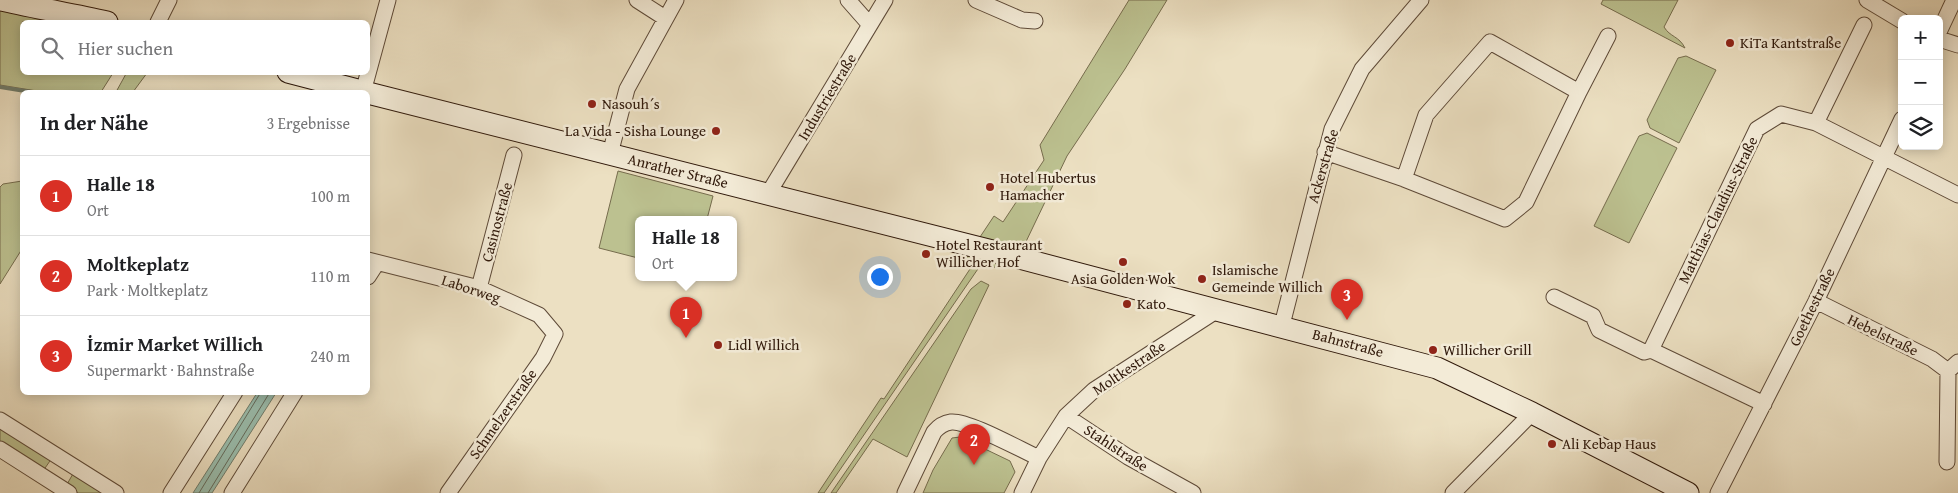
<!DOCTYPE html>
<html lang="de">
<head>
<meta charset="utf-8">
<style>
  :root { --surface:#fff; --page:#f2f2f2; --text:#202124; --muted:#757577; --line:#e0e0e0; --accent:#d93025 }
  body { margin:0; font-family:"Gentium Book Plus",serif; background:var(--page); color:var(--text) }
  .controls { position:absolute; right:15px; top:15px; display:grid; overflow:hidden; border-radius:8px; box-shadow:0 2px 12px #0003 }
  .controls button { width:45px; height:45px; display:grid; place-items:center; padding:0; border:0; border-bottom:1px solid var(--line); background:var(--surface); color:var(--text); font:25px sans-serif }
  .you { position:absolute; left:879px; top:276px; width:18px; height:18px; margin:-12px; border:4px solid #fff; border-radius:50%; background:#1a73e8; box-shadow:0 0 0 8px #1a73e833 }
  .badge { display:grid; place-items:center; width:32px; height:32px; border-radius:50%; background:var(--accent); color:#fff; font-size:16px; font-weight:700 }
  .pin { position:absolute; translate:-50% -41px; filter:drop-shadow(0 1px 2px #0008) }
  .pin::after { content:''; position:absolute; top:26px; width:18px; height:15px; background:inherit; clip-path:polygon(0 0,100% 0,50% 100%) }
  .popup { position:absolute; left:635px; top:216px; width:102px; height:65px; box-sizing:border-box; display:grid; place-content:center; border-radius:8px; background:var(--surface); filter:drop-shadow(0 1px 4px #0005); font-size:16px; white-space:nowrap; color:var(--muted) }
  .popup b { font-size:19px; color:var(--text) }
  .popup::after { content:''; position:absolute; left:50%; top:100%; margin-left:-10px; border:10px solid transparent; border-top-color:var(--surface) }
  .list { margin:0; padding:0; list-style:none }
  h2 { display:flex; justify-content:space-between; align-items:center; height:65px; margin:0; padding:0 20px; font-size:21px }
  h2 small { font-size:16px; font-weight:400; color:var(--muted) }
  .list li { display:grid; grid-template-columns:32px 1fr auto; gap:15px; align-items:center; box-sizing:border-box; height:80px; padding:0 20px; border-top:1px solid var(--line) }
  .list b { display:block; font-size:19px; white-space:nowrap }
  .list p { margin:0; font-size:16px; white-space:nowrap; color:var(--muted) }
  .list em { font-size:16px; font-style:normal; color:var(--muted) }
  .icon { flex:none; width:28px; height:28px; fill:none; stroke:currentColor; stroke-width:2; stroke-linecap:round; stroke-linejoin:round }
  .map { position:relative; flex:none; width:1958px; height:493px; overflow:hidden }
  .search { position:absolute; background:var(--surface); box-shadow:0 2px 12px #0003; left:20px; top:20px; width:350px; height:55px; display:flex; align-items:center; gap:12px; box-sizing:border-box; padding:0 18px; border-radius:8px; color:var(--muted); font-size:19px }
  .panel { position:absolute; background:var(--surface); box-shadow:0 2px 12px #0003; left:20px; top:90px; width:350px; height:305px; border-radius:8px }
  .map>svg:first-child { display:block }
  .green { fill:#bcc190; stroke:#766c4d }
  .water { fill:#9abeae; stroke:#6f7c6c }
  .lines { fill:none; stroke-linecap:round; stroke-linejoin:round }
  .shore { stroke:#646b5c; stroke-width:1 }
  .stream { stroke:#6f7c6c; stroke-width:4 }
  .street-casing { stroke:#5e4a38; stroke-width:17 }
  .secondary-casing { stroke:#2f180a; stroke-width:23 }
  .street { stroke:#f3ebd7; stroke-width:15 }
  .secondary { stroke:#f3ebd7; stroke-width:21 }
  .poi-dot { fill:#8f2418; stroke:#f3ebd7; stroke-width:2 }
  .labels { text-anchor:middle; stroke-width:5; stroke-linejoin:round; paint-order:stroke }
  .poi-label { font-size:15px; fill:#2f180a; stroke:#f3ebd7; text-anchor:start }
  .street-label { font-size:15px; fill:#2f180a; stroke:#f3ebd7 }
</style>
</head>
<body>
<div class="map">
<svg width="1958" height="493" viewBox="0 0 1958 493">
  <rect width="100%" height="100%" fill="#ece0c2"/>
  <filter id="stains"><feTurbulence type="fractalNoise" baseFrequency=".004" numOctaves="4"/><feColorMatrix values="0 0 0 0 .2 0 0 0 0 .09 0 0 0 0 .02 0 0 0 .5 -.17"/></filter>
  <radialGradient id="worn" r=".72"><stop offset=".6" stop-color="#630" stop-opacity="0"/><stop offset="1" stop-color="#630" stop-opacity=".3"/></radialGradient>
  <!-- green -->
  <path class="green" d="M1129,0H1167L1125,69L1067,156L1022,250L978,240L994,216L1003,222L1044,160L1040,145Z
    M1603,0H1678L1664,27C1670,37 1679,36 1685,48L1601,4Z
    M0,6L61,22H22V72L113,73L101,92H43L0,85Z
    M1686,56L1716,70L1679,143L1650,128L1647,120L1678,58Z
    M127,72L147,73L133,92H116Z
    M1647,133L1677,148L1629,243L1594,226L1639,136Z
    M618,171L713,196L707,219H638V258L599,248Z
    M22,181V249L0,284V187L3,184Z
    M968,255L1001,260L997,268L982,263L824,493H818L881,398L884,399L970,269L962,264Z
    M981,281L989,285L907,457L873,439L836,493H831L971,289Z
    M0,426L52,458L43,471L0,444Z
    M960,437L1010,461L1015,472L1004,493H923L933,470L952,438Z
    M74,472L107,493H78L66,486Z"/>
  <!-- water -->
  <path class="water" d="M257,393H276L212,493H193Z"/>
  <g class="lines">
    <!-- shore -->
    <path class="shore" d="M199,493L261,392
      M208,493L270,392"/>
    <!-- stream -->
    <path class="stream" d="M0,87L31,92"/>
    <!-- street casing -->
    <g class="street-casing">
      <path id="street" d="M637,0L665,18
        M848,0L870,25
        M976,0L1022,20L1035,21
        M1867,0L1902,21
        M158,22L169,0
        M1939,32L1954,0
        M1939,39L1958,45
        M363,92L388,0
        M1579,92L1608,36
        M1816,123L1864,25
        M1325,152L1404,179L1505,219L1526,202L1579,92L1490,42L1426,115L1404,179
        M610,154L627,89L676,0
        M768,194L885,0
        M368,260L479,288L539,315L555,334L543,358L448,493
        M368,277L377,263
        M479,288L514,155
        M1554,297L1593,316L1599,330L1644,352L1651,350L1764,404
        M1816,301L1932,359L1948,371L1958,362
        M1282,325L1332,129L1362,69L1421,0
        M1651,350L1757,129L1781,114L1816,123L1958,195
        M1066,416L1128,457L1193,493
        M0,420L116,493
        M0,449L69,493
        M1947,462L1948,371
        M171,493L235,392
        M232,493L295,392
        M905,493L934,432C939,426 944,423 951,422C968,420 1021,450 1039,458
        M1022,493L1039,458L1066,416L1094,390L1219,309
        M1453,493L1532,413
        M1718,493L1816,301L1902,119"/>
    </g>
    <!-- secondary casing -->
    <g class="secondary-casing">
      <path id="secondary" d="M1,0C36,8 71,14 107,22
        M288,72L365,92
        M368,93L1004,254L1437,368L1532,413L1688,493"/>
    </g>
    <!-- street -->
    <use href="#street" class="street"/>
    <!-- secondary -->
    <use href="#secondary" class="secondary"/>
  </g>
  <!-- markers -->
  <g class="poi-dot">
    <circle cx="1730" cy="43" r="5"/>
    <circle cx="592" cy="104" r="5"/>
    <circle cx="716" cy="131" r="5"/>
    <circle cx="990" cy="187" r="5"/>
    <circle cx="926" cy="254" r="5"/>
    <circle cx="1123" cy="262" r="5"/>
    <circle cx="1202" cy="279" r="5"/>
    <circle cx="1127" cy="304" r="5"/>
    <circle cx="718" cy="345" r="5"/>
    <circle cx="1433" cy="350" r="5"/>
    <circle cx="1552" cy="444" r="5"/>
  </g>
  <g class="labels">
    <!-- poi labels -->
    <g class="poi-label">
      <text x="1740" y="48">KiTa Kantstraße</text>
      <text x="602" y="109">Nasouh´s</text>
      <text x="706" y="136" text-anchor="end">La Vida - Sisha Lounge</text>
      <text x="1000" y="183">Hotel Hubertus<tspan x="1000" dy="17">Hamacher</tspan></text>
      <text x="936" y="250">Hotel Restaurant<tspan x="936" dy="17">Willicher Hof</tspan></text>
      <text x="1212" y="275">Islamische<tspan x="1212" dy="17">Gemeinde Willich</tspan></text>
      <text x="1123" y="284" text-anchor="middle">Asia Golden Wok</text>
      <text x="1137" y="309">Kato</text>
      <text x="728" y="350">Lidl Willich</text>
      <text x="1443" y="355">Willicher Grill</text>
      <text x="1562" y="449">Ali Kebap Haus</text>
    </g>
    <!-- street labels -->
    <g class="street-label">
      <text transform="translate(827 97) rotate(-59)" y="5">Industriestraße</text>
      <text transform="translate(1323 166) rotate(-74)" y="5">Ackerstraße</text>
      <text transform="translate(678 171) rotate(14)" y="5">Anrather Straße</text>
      <text transform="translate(1718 210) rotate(-64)" y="5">Matthias-Claudius-Straße</text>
      <text transform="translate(497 222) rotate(-75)" y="5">Casinostraße</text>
      <text transform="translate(471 289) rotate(18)" y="5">Laborweg</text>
      <text transform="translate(1812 307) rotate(-64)" y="5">Goethestraße</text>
      <text transform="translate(1883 335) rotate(26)" y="5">Hebelstraße</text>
      <text transform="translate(1348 343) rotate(15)" y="5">Bahnstraße</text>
      <text transform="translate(1129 368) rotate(-34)" y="5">Moltkestraße</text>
      <text transform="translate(503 414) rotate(-55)" y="5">Schmelzerstraße</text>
      <text transform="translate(1116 448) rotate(33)" y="5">Stahlstraße</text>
    </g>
  </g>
  <rect width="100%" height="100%" filter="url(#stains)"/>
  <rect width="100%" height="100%" fill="url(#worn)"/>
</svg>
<div class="controls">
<button>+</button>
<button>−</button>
<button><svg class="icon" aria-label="layers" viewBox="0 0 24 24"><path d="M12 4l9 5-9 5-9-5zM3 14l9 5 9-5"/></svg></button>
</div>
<div class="you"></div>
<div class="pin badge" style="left:686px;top:338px">1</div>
<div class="popup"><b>Halle 18</b>Ort</div>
<div class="pin badge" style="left:974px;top:465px">2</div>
<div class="pin badge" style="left:1347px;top:320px">3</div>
<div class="search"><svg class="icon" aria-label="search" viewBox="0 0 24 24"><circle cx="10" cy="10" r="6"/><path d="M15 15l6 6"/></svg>Hier suchen</div>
<section class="panel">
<h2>In der Nähe<small>3 Ergebnisse</small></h2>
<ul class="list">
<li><span class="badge">1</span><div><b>Halle 18</b><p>Ort</p></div><em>100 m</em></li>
<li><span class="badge">2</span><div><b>Moltkeplatz</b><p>Park · Moltkeplatz</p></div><em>110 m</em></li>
<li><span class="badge">3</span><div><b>İzmir Market Willich</b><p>Supermarkt · Bahnstraße</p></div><em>240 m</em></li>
</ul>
</section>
</div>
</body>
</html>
